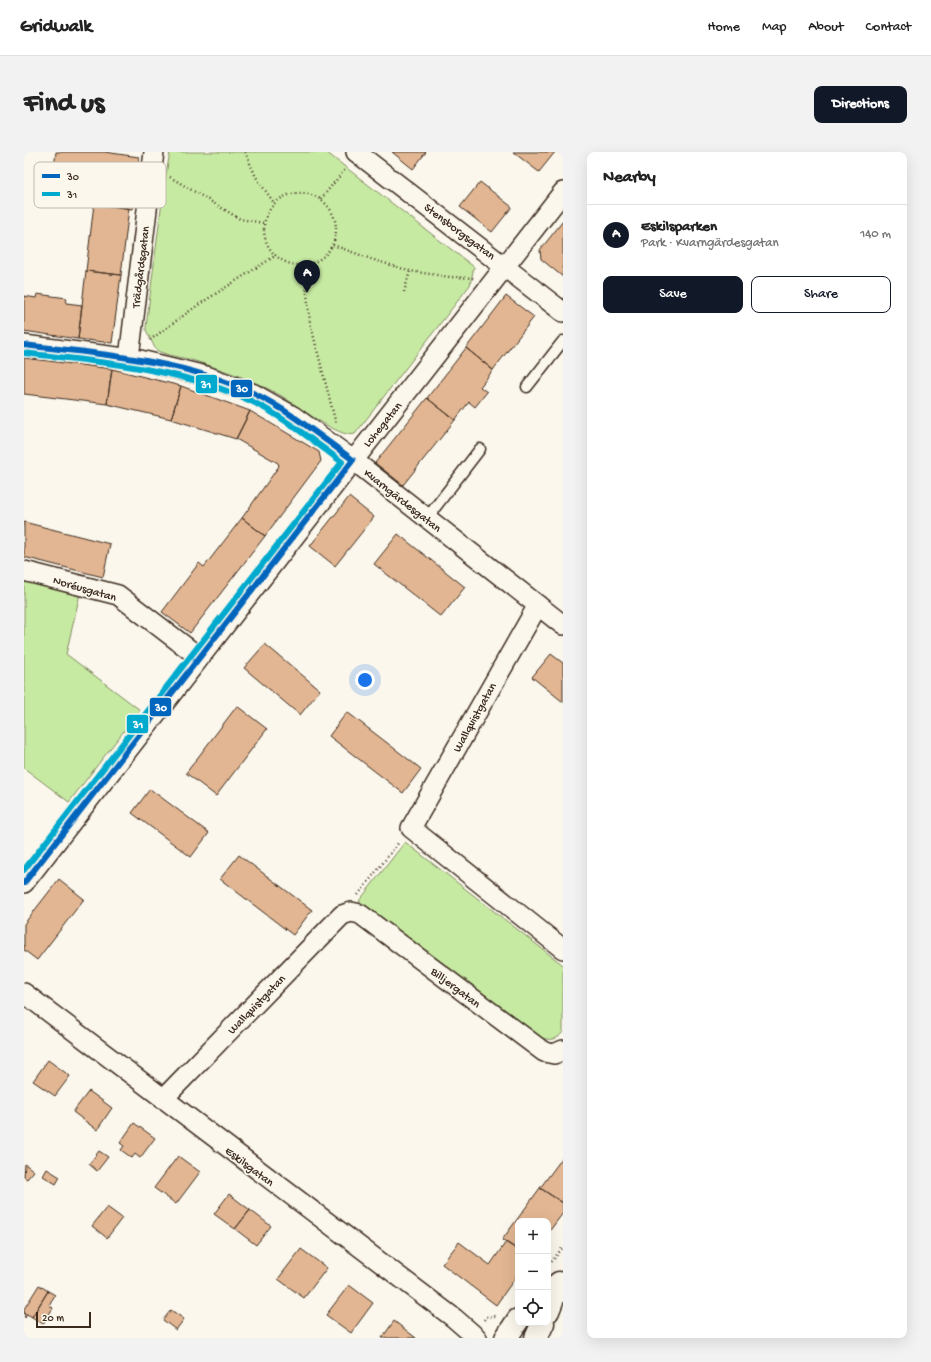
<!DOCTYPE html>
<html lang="en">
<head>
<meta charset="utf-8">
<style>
  :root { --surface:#fff; --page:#f2f2f2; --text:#222; --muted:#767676; --line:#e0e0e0; --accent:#111827 }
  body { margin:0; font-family:"Gochi Hand",sans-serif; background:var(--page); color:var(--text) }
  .controls { position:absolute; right:12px; bottom:12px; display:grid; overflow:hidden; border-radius:8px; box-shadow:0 4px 16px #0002 }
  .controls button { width:36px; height:36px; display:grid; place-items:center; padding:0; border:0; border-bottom:1px solid var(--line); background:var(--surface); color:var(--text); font:20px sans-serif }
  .scale { position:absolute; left:12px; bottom:10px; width:55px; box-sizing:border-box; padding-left:4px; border:2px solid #3b2a1e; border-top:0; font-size:11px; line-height:14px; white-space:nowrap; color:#3b2a1e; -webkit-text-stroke:3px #fbf7ec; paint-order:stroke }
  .you { position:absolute; left:341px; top:528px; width:14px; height:14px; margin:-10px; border:3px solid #fff; border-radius:50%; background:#1a73e8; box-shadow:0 0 0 6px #1a73e833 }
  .badge { display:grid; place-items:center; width:26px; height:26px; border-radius:50%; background:var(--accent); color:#fff; font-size:13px; font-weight:700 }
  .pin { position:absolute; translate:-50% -33px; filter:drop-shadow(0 1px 2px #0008) }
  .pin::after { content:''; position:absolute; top:21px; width:14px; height:12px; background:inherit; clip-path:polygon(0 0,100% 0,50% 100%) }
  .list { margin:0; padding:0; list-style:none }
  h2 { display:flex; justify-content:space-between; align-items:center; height:52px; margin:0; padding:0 16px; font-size:17px }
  h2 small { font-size:13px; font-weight:400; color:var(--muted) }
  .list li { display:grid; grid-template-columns:26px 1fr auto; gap:12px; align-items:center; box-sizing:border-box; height:60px; padding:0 16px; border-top:1px solid var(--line) }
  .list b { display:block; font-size:15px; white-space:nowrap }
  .list p { margin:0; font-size:13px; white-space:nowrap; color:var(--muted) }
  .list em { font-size:13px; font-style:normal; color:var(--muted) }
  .actions { display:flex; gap:8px; padding:12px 16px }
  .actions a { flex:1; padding:9px 0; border:1px solid var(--accent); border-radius:8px; text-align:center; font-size:14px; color:var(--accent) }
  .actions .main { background:var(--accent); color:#fff }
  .icon { flex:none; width:22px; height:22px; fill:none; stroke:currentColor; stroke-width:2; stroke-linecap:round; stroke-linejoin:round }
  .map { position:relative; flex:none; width:539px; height:1186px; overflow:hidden; border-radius:8px }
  header { display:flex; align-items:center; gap:24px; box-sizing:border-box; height:56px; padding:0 20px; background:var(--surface); border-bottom:1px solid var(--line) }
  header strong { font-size:19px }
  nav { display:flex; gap:22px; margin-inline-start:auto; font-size:14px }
  .intro { display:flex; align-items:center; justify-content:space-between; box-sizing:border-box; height:96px; padding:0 24px }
  h1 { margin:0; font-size:28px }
  .button { padding:10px 18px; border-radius:8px; background:var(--accent); color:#fff; font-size:14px; font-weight:700 }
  main { display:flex; gap:24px; padding:0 24px }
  aside { flex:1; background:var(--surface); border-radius:8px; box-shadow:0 4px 16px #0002 }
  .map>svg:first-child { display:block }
  .green { fill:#c7eaa3; stroke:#818a60 }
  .building { fill:#e2b692; stroke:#3b2a1e }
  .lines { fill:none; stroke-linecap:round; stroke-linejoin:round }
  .service-casing { stroke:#3b2a1e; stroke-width:13 }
  .minor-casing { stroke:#3b2a1e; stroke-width:22 }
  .secondary-casing { stroke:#3b2a1e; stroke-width:25 }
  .path { stroke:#3b2a1e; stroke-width:2.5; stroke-dasharray:1 3; stroke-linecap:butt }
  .service { stroke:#fbf7ec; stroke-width:10 }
  .minor { stroke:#fbf7ec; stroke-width:19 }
  .secondary { stroke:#fbf7ec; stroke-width:22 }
  .bus-1-casing { stroke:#fbf7ec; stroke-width:9 }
  .bus-2-casing { stroke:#fbf7ec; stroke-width:9 }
  .bus-1 { stroke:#0065bd; stroke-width:6 }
  .bus-2 { stroke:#00a9ce; stroke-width:6 }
  .labels { text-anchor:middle; stroke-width:3.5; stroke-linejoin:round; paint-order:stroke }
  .street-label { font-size:12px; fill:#3b2a1e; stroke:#fbf7ec }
  .key { fill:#fbf7ec; stroke:#c1baae; stroke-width:1 }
  .key-label { font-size:11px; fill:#3b2a1e }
  .line-badge { stroke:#fbf7ec; stroke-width:1.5 }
  .badge-label { font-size:11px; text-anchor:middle; font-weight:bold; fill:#fff }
</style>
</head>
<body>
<header>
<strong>Gridwalk</strong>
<nav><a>Home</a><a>Map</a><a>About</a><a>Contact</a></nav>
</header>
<div class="intro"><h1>Find us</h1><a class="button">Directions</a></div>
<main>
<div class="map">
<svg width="539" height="1186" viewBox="0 0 539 1186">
  <rect width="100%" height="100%" fill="#fbf7ec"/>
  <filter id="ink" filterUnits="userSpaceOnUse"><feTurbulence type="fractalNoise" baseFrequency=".025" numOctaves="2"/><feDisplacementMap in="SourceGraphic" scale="8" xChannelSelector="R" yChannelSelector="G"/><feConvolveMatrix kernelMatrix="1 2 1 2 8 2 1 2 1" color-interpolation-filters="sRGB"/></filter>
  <g filter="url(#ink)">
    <!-- green -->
    <path class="green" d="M146,0H302L450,115L446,133L331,282C317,288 270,251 256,243C229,228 200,218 171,209C159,205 143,204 132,198L122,178V175L140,33Z
      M0,427L56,442L42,502L116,558L45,650L0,616Z
      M381,690L539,813V880C532,889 527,888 517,886L335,749Z"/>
    <!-- building -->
    <path class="building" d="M32,0H80L115,5L108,57L72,52L75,30L29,24Z
      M368,0H402L389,17Z
      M489,0H531L515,20Z
      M456,30L488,55L468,80L436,55Z
      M70,52L105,56L97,123L62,119Z
      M539,69V125L517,107L516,98Z
      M62,119L97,123L88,191L54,187Z
      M13,142L43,146L42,151L58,153L54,187L0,179V144L12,146Z
      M482,144L510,165L469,218L442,196Z
      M442,196L469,218L456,235L463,240L451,255L445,250L431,268L403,246Z
      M0,206L88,217L83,252L0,242Z
      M88,217L157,234L147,267L83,252Z
      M157,234L226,259L212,287L147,267Z
      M403,246L431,268L379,333L351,311Z
      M226,259L295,300L297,309L241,384L218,366L255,314L254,311L212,287Z
      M325,345L350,365L311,414L286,394Z
      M218,366L241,384L166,481L138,460L175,411L180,415Z
      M0,370L86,392L79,425L0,405Z
      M374,382L441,435L417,465L350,412Z
      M241,492L296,538L276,563L220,516Z
      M527,502L539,511V550L508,525Z
      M213,554L243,577L192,644L162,621Z
      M323,560L397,617L379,641L305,584Z
      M126,637L185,681L167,705L108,661Z
      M215,703L288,758L269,783L196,727Z
      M35,727L60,747L13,808L0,798V772Z
      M24,908L46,924L31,944L9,929Z
      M65,939L88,956L73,978L49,960Z
      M110,971L131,986L116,1006L111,1002L108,1006L97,998L100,994L96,991Z
      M75,999L84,1005L73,1019L65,1012Z
      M154,1004L176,1020L152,1052L130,1036Z
      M539,1005V1051L516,1036Z
      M1,1012L10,1019L3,1027L0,1025Z
      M23,1017L36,1025L32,1032L19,1024Z
      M516,1036L539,1051V1061L524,1081V1069H494V1098L478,1088Z
      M205,1042L226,1058L211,1077L190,1062Z
      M83,1055L98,1066L83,1086L68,1074Z
      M226,1058L247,1074L232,1093L211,1077Z
      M435,1090L466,1113L482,1090L494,1098V1122L472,1153L418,1112Z
      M277,1097L303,1116L280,1146L254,1127Z
      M15,1133L24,1139L8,1165L3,1162L1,1166L0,1157Z
      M325,1133L349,1151L327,1181L302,1163Z
      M24,1139L31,1143L25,1153L29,1156L19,1172L8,1165Z
      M147,1158L160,1167L152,1178L139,1168Z
      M370,1169L392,1186H358Z"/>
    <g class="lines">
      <!-- service casing -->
      <g class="service-casing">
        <path id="service" d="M503,235L539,189
          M403,366L456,297"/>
      </g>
      <!-- minor casing -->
      <g class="minor-casing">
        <path id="minor" d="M332,0L539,160
          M0,193L116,208L182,224L230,242L269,264L329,308L539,473
          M105,206L130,0
          M0,419L94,443L175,505
          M514,453L387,676L539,797
          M0,731L539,40
          M0,841L430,1166L453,1186
          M139,947L318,763L327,760L336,762L520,900L530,902L539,898"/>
      </g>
      <!-- secondary casing -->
      <g class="secondary-casing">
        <path id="secondary" d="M524,1159L535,1131
          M482,1186L494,1168
          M512,1186L519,1171"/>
      </g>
      <!-- path -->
      <path class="path" d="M221,0L232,25L250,51
        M146,25L216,67L240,71
        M240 77a36 36 0 1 1 72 0a36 36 0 1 1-72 0Z
        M297,47L322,16
        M309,93L347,107L386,119L426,125L450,126
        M280,113L286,170L312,272
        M380,140L386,119
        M126,188L174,153L251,104
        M334,743L375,690
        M525,1113L539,1095
        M460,1168L462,1165L472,1164"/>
      <!-- service -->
      <use href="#service" class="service"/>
      <!-- minor -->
      <use href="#minor" class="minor"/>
      <!-- secondary -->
      <use href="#secondary" class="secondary"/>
      <!-- bus-1 casing -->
      <g class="bus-1-casing">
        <path id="bus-1" d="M0,193C78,202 159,208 231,242C266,259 297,285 329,308L0,731"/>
      </g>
      <!-- bus-2 casing -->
      <g class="bus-2-casing">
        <path id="bus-2" d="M0,201C77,210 156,216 227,249C260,265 288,288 318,310L0,718"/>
      </g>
      <!-- bus-1 -->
      <use href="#bus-1" class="bus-1"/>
      <!-- bus-2 -->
      <use href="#bus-2" class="bus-2"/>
    </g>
  </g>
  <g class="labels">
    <!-- street labels -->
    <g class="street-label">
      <text transform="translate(436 79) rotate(37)" y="4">Stensborgsgatan</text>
      <text transform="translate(116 115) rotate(-83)" y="4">Trädgårdsgatan</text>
      <text transform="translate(358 272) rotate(-51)" y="4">Lohegatan</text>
      <text transform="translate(379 348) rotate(38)" y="4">Kvarngärdesgatan</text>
      <text transform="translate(61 436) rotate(16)" y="4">Noréusgatan</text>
      <text transform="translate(450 565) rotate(-61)" y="4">Wallqvistgatan</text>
      <text transform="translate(432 835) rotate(37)" y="4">Billjergatan</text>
      <text transform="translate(232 852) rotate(-46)" y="4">Wallqvistgatan</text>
      <text transform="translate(226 1014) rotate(37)" y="4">Eskilsgatan</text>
    </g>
  </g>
  <!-- legend -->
  <rect x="10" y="10" width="132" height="46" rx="6" class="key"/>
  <rect x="18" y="22" width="18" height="4" fill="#0065bd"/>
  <rect x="18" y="40" width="18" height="4" fill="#00a9ce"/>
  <g class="key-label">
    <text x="43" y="28">30</text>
    <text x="43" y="46">31</text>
  </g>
  <g class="line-badge">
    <rect x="171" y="222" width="23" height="20" rx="4" fill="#00a9ce"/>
    <rect x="206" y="227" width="23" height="19" rx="4" fill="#0065bd"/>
    <rect x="125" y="545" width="23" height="20" rx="4" fill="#0065bd"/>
    <rect x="102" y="562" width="23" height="20" rx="4" fill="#00a9ce"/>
  </g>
  <g class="badge-label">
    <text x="182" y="236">31</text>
    <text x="218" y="240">30</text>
    <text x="137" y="559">30</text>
    <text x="114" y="576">31</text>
  </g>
</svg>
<div class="controls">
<button>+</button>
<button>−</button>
<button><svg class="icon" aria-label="locate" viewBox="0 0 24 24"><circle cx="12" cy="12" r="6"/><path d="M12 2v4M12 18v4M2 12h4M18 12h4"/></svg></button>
</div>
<div class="scale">20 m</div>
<div class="you"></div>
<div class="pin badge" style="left:283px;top:141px">A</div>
</div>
<aside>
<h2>Nearby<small></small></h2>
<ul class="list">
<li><span class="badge">A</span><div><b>Eskilsparken</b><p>Park · Kvarngärdesgatan</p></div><em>140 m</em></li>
</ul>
<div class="actions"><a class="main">Save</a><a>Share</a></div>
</aside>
</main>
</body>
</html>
